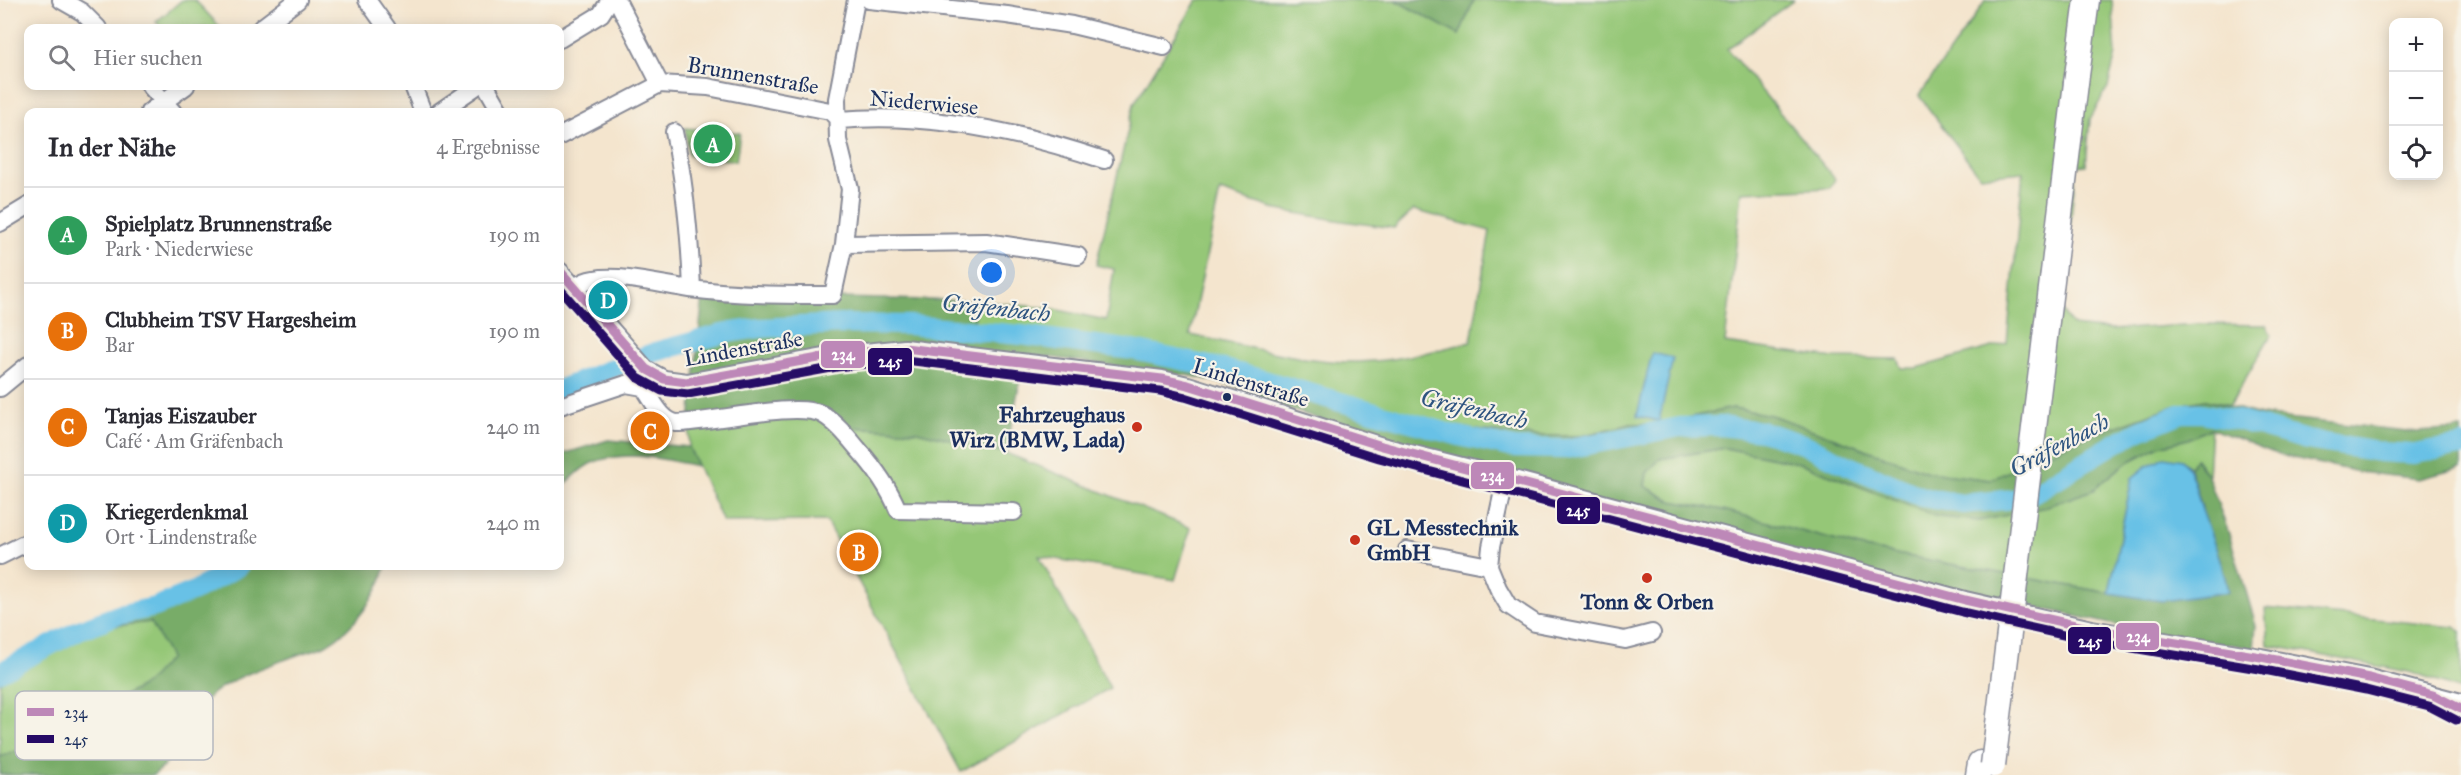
<!DOCTYPE html>
<html lang="de">
<head>
<meta charset="utf-8">
<style>
  :root { --surface:#fff; --page:#f2f2f3; --text:#2b2b33; --muted:#7c7c81; --line:#e1e1e2; --accent:#2563eb }
  body { margin:0; font-family:"IM FELL Great Primer",serif; background:var(--page); color:var(--text) }
  .controls { position:absolute; right:18px; top:18px; display:grid; overflow:hidden; border-radius:12px; box-shadow:0 3px 15px #0003 }
  .controls button { width:54px; height:54px; display:grid; place-items:center; padding:0; border:0; border-bottom:2px solid var(--line); background:var(--surface); color:var(--text); font:30px sans-serif }
  .you { position:absolute; left:992px; top:273px; width:21px; height:21px; margin:-15px; border:4px solid #fff; border-radius:50%; background:#1a73e8; box-shadow:0 0 0 9px #1a73e833 }
  .badge { display:grid; place-items:center; width:39px; height:39px; border-radius:50%; background:var(--accent); color:#fff; font-size:20px; font-weight:700 }
  .pin { position:absolute; translate:-50% -50%; border:3px solid #fff; box-shadow:0 2px 6px #0006 }
  .list { margin:0; padding:0; list-style:none }
  h2 { display:flex; justify-content:space-between; align-items:center; height:78px; margin:0; padding:0 24px; font-size:26px }
  h2 small { font-size:20px; font-weight:400; color:var(--muted) }
  .list li { display:grid; grid-template-columns:39px 1fr auto; gap:18px; align-items:center; box-sizing:border-box; height:96px; padding:0 24px; border-top:2px solid var(--line) }
  .list b { display:block; font-size:22px; white-space:nowrap }
  .list p { margin:0; font-size:20px; white-space:nowrap; color:var(--muted) }
  .list em { font-size:20px; font-style:normal; color:var(--muted) }
  .icon { flex:none; width:33px; height:33px; fill:none; stroke:currentColor; stroke-width:2; stroke-linecap:round; stroke-linejoin:round }
  .map { position:relative; flex:none; width:2461px; height:775px; overflow:hidden }
  .search { position:absolute; background:var(--surface); box-shadow:0 3px 15px #0003; left:24px; top:24px; width:540px; height:66px; display:flex; align-items:center; gap:15px; box-sizing:border-box; padding:0 21px; border-radius:12px; color:var(--muted); font-size:22px }
  .panel { position:absolute; background:var(--surface); box-shadow:0 3px 15px #0003; left:24px; top:108px; width:540px; height:462px; border-radius:12px }
  .map>svg:first-child { display:block }
  .green { fill:#95c777; stroke:#587b6a; stroke-width:1.5; fill-rule:evenodd }
  .forest { fill:#78ac68; stroke:#4a6e63; stroke-width:1.5 }
  .water { fill:#68c1e6; stroke:#4278a2; stroke-width:1.5 }
  .lines { fill:none; stroke-linecap:round; stroke-linejoin:round }
  .river { stroke:#68c1e6; stroke-width:20 }
  .minor-casing { stroke:#888a96; stroke-width:20 }
  .highway-casing { stroke:#888a96; stroke-width:27 }
  .minor { stroke:#fff; stroke-width:16 }
  .highway { stroke:#fff; stroke-width:24 }
  .highway-bridge-casing { stroke:#888a96; stroke-width:27; stroke-linecap:butt }
  .highway-bridge { stroke:#fff; stroke-width:24 }
  .bus-1-casing { stroke:#f7f3e8; stroke-width:14 }
  .bus-2-casing { stroke:#f7f3e8; stroke-width:14 }
  .bus-1 { stroke:#bd88b8; stroke-width:9 }
  .bus-2 { stroke:#260a66; stroke-width:9 }
  .bus-dot { fill:#1b2f5e; stroke:#f7f3e8; stroke-width:2 }
  .poi-dot { fill:#c8321e; stroke:#f7f3e8; stroke-width:2 }
  .labels { text-anchor:middle; stroke-width:4.5; stroke-linejoin:round; paint-order:stroke }
  .street-label { font-size:22px; fill:#1b2f5e; stroke:#f7f3e8 }
  .poi-label { font-size:22px; font-weight:bold; fill:#1b2f5e; stroke:#f7f3e8; text-anchor:end }
  .water-label { font-size:24px; font-style:italic; fill:#2e5480; stroke:#f7f3e8 }
  .key { fill:#f7f3e8; stroke:#b5b8bf; stroke-width:1.5 }
  .key-label { font-size:16px; fill:#1b2f5e }
  .line-badge { stroke:#f7f3e8; stroke-width:2 }
  .badge-label { font-size:16px; text-anchor:middle; font-weight:bold; fill:#fff }
</style>
</head>
<body>
<div class="map">
<svg width="2461" height="775" viewBox="0 0 2461 775">
  <rect width="100%" height="100%" fill="#f7f3e8"/>
  <filter id="ink" filterUnits="userSpaceOnUse"><feTurbulence type="fractalNoise" baseFrequency=".0167" numOctaves="2"/><feDisplacementMap in="SourceGraphic" scale="12" xChannelSelector="R" yChannelSelector="G"/><feConvolveMatrix kernelMatrix="1 2 1 2 8 2 1 2 1" color-interpolation-filters="sRGB"/></filter>
  <filter id="wash" filterUnits="userSpaceOnUse"><feTurbulence type="fractalNoise" baseFrequency=".008" numOctaves="4" result="noise"/><feDisplacementMap in="SourceGraphic" scale="24" xChannelSelector="R" yChannelSelector="G"/><feGaussianBlur stdDeviation="1.35" result="paint"/><feColorMatrix in="noise" values="0 0 0 0 0 0 0 0 0 0 0 0 0 0 0 0 0 1.4 0 .05"/><feComposite in="paint" operator="in"/></filter>
  <g filter="url(#wash)">
    <rect width="100%" height="100%" fill="#f4e5ce"/>
    <!-- green -->
    <path class="green" d="M182,0H195L221,28H162L156,22Z
      M1197,0H1395L1459,35L1474,0H1794L1727,49L1835,179L1830,188L1742,192L1725,343L1834,358L1898,359L1902,368H1917L2007,343L2023,172L1980,176L1919,96L1986,0H2112L2116,54L2108,87L2090,119L2086,165L2076,166L2062,311L2073,326L2111,330L2199,324L2266,325L2271,335L2230,405L2205,400L2174,406L2075,441L1990,480L1928,472L1771,415L1733,408L1658,424H1630L1581,436H1535L1475,430L1351,403L1194,358L973,327L977,301L1049,308L1106,320L1114,269L1096,265L1134,104ZM1220,191L1278,210L1342,221L1394,228L1414,210L1490,231L1471,342C1434,351 1397,361 1358,362C1304,363 1243,345 1190,335Z
      M685,128L740,133L736,161L689,155Z
      M791,416H807L850,427L917,431L1006,453L1191,528L1175,580L1039,556L1110,688L961,772L826,521L723,522L689,447V431Z
      M2211,427L2208,476L2196,459L2190,468L2182,460L2132,478L2109,593L1863,548L1723,510L1671,501L1645,486L1647,472L1660,459L1725,448L1800,463L1938,517L2093,490L2126,463L2159,446L2188,439Z
      M2265,608L2455,627L2461,632V690L2409,672L2268,645Z
      M151,622L171,658L146,684L36,744L0,757V682L103,627Z"/>
    <!-- forest -->
    <path class="forest" d="M1395,0H1474L1459,35Z
      M703,295L977,301L973,327L1194,358L1351,403L1474,430L1535,436H1581L1630,424H1658L1733,408L1771,415L1928,472L1990,480L2075,441L2174,406L2205,400L2261,415L2340,424L2418,432L2461,429V468L2419,479L2359,472L2279,455L2211,428L2188,439L2159,446L2126,463L2093,490L2042,508L1979,521L1938,517L1800,463L1725,448L1660,459L1647,473L1645,486L1671,501L1723,510L1863,548L2109,593L2202,508L2190,468L2195,459L2208,476L2229,534L2256,625L2254,648L2141,631L1984,595L1973,613L1617,516L1347,449L1353,430L1283,407L1243,388L1192,376L1025,354L1006,453L917,431L850,427L807,416H791L689,431Z
      M608,440L689,447L697,466C663,459 626,449 592,463C580,468 568,482 560,490V455Z
      M221,566H386C378,596 354,629 326,645C319,649 309,651 300,654C274,664 244,673 220,688C187,709 185,755 153,775H0V757L36,744L146,684L170,658L151,622L103,627L0,682V664L77,622L165,595L193,582Z"/>
    <!-- water -->
    <path class="water" d="M1652,353L1673,358L1659,421L1637,416Z
      M2164,457L2182,460C2194,473 2196,491 2201,507C2211,537 2223,561 2228,592L2162,601L2109,593L2132,478L2147,466Z"/>
    <g class="lines">
      <!-- river -->
      <path class="river" d="M560,389L655,352L726,333L759,328L843,324L909,325L1021,335L1133,350L1229,370L1459,436L1515,448L1566,449L1680,427L1720,426L1762,431L1806,445L1851,467L1922,497L1963,504L2024,498L2042,488L2114,444L2140,430L2182,413H2201L2237,420L2307,440L2379,452L2414,454L2461,446
        M0,672L79,630L118,615L155,607L194,591L239,566"/>
    </g>
  </g>
  <g filter="url(#ink)">
    <g class="lines">
      <!-- minor casing -->
      <g class="minor-casing">
        <path id="minor" d="M61,0L82,12L98,28
          M367,0L387,28
          M612,0L619,4L660,84
          M869,0L1007,15L1072,25L1164,47
          M261,28L298,0
          M560,39L601,14L610,0
          M150,86L173,112
          M413,86L423,112
          M486,86L501,112
          M149,112L186,86
          M439,112L477,86
          M839,120C927,112 1021,132 1104,160
          M674,132C685,184 690,237 692,289
          M560,136L660,84L708,87L830,111L839,120
          M0,223L28,206
          M844,244L986,242L1078,256
          M560,271L646,369L664,379L687,382L835,355L905,348L1162,379L1188,385L1382,446L1506,477L1965,600L2092,629L2261,657L2369,678L2461,702
          M573,288C580,283 586,280 594,279C621,274 662,285 690,289C737,295 785,295 833,295L844,244L850,189L838,140L837,99L856,0
          M643,387C653,400 660,419 676,423C710,423 795,401 822,414C836,422 848,437 858,449C874,467 889,488 898,510L1014,512
          M0,388L28,365
          M560,406L626,384L643,387
          M1506,477L1491,547L1489,566L1498,588L1508,605L1535,623L1625,640L1652,633
          M1407,550L1489,566
          M0,556L28,542"/>
      </g>
      <!-- highway casing -->
      <g class="highway-casing">
        <path id="highway" d="M2076,83L2087,0
          M1978,775L1980,763"/>
      </g>
      <!-- minor -->
      <use href="#minor" class="minor"/>
      <!-- highway -->
      <use href="#highway" class="highway"/>
      <!-- highway-bridge casing -->
      <g class="highway-bridge-casing">
        <path id="highway-bridge" d="M1993,765L2076,83"/>
      </g>
      <!-- highway-bridge -->
      <use href="#highway-bridge" class="highway-bridge"/>
      <!-- bus-1 casing -->
      <g class="bus-1-casing">
        <path id="bus-1" d="M560,271L646,369L664,379L687,382L835,355L905,348L1162,379L1188,385L1382,446L1965,600L2092,629L2261,657L2369,678L2433,695L2461,709"/>
      </g>
      <!-- bus-2 casing -->
      <g class="bus-2-casing">
        <path id="bus-2" d="M560,289L638,378L662,391L688,394L837,367L905,360L1160,391L1185,397L1379,458L1962,612L2090,641L2259,669L2366,690L2429,706L2456,720"/>
      </g>
      <!-- bus-1 -->
      <use href="#bus-1" class="bus-1"/>
      <!-- bus-2 -->
      <use href="#bus-2" class="bus-2"/>
    </g>
  </g>
  <!-- markers -->
  <circle class="bus-dot" cx="1227" cy="397" r="5"/>
  <g class="poi-dot">
    <circle cx="1137" cy="427" r="6"/>
    <circle cx="1355" cy="540" r="6"/>
    <circle cx="1647" cy="578" r="6"/>
  </g>
  <g class="labels">
    <!-- street labels -->
    <g class="street-label">
      <text transform="translate(753 75) rotate(10)" y="8">Brunnenstraße</text>
      <text transform="translate(924 102) rotate(5)" y="8">Niederwiese</text>
      <text transform="translate(743 348) rotate(-10)" y="8">Lindenstraße</text>
      <text transform="translate(1251 382) rotate(17)" y="8">Lindenstraße</text>
    </g>
    <!-- poi labels -->
    <g class="poi-label">
      <text x="1125" y="422">Fahrzeughaus<tspan x="1125" dy="25">Wirz (BMW, Lada)</tspan></text>
      <text x="1367" y="535" text-anchor="start">GL Messtechnik<tspan x="1367" dy="25">GmbH</tspan></text>
      <text x="1647" y="609" text-anchor="middle">Tonn &amp; Orben</text>
    </g>
    <!-- water labels -->
    <g class="water-label">
      <text transform="translate(996 308) rotate(6)" y="8">Gräfenbach</text>
      <text transform="translate(1474 409) rotate(13)" y="8">Gräfenbach</text>
      <text transform="translate(2059 445) rotate(-28)" y="8">Gräfenbach</text>
    </g>
  </g>
  <!-- legend -->
  <rect x="15" y="691" width="198" height="69" rx="9" class="key"/>
  <rect x="27" y="708" width="27" height="8" fill="#bd88b8"/>
  <rect x="27" y="735" width="27" height="8" fill="#260a66"/>
  <g class="key-label">
    <text x="64" y="718">234</text>
    <text x="64" y="745">245</text>
  </g>
  <g class="line-badge">
    <rect x="820" y="340" width="46" height="29" rx="6" fill="#bd88b8"/>
    <rect x="867" y="347" width="46" height="29" rx="6" fill="#260a66"/>
    <rect x="1470" y="461" width="45" height="29" rx="6" fill="#bd88b8"/>
    <rect x="1556" y="496" width="45" height="29" rx="6" fill="#260a66"/>
    <rect x="2115" y="622" width="45" height="29" rx="6" fill="#bd88b8"/>
    <rect x="2067" y="626" width="45" height="29" rx="6" fill="#260a66"/>
  </g>
  <g class="badge-label">
    <text x="843" y="360">234</text>
    <text x="890" y="367">245</text>
    <text x="1492" y="481">234</text>
    <text x="1578" y="516">245</text>
    <text x="2138" y="642">234</text>
    <text x="2090" y="647">245</text>
  </g>
</svg>
<div class="controls">
<button>+</button>
<button>−</button>
<button><svg class="icon" aria-label="locate" viewBox="0 0 24 24"><circle cx="12" cy="12" r="6"/><path d="M12 2v4M12 18v4M2 12h4M18 12h4"/></svg></button>
</div>
<div class="you"></div>
<div class="pin badge" style="left:713px;top:144px;background:#2e9e5b">A</div>
<div class="pin badge" style="left:859px;top:552px;background:#e8710a">B</div>
<div class="pin badge" style="left:650px;top:431px;background:#e8710a">C</div>
<div class="pin badge" style="left:608px;top:300px;background:#0f9aa8">D</div>
<div class="search"><svg class="icon" aria-label="search" viewBox="0 0 24 24"><circle cx="10" cy="10" r="6"/><path d="M15 15l6 6"/></svg>Hier suchen</div>
<section class="panel">
<h2>In der Nähe<small>4 Ergebnisse</small></h2>
<ul class="list">
<li><span class="badge" style="background:#2e9e5b">A</span><div><b>Spielplatz Brunnenstraße</b><p>Park · Niederwiese</p></div><em>190 m</em></li>
<li><span class="badge" style="background:#e8710a">B</span><div><b>Clubheim TSV Hargesheim</b><p>Bar</p></div><em>190 m</em></li>
<li><span class="badge" style="background:#e8710a">C</span><div><b>Tanjas Eiszauber</b><p>Café · Am Gräfenbach</p></div><em>240 m</em></li>
<li><span class="badge" style="background:#0f9aa8">D</span><div><b>Kriegerdenkmal</b><p>Ort · Lindenstraße</p></div><em>240 m</em></li>
</ul>
</section>
</div>
</body>
</html>
